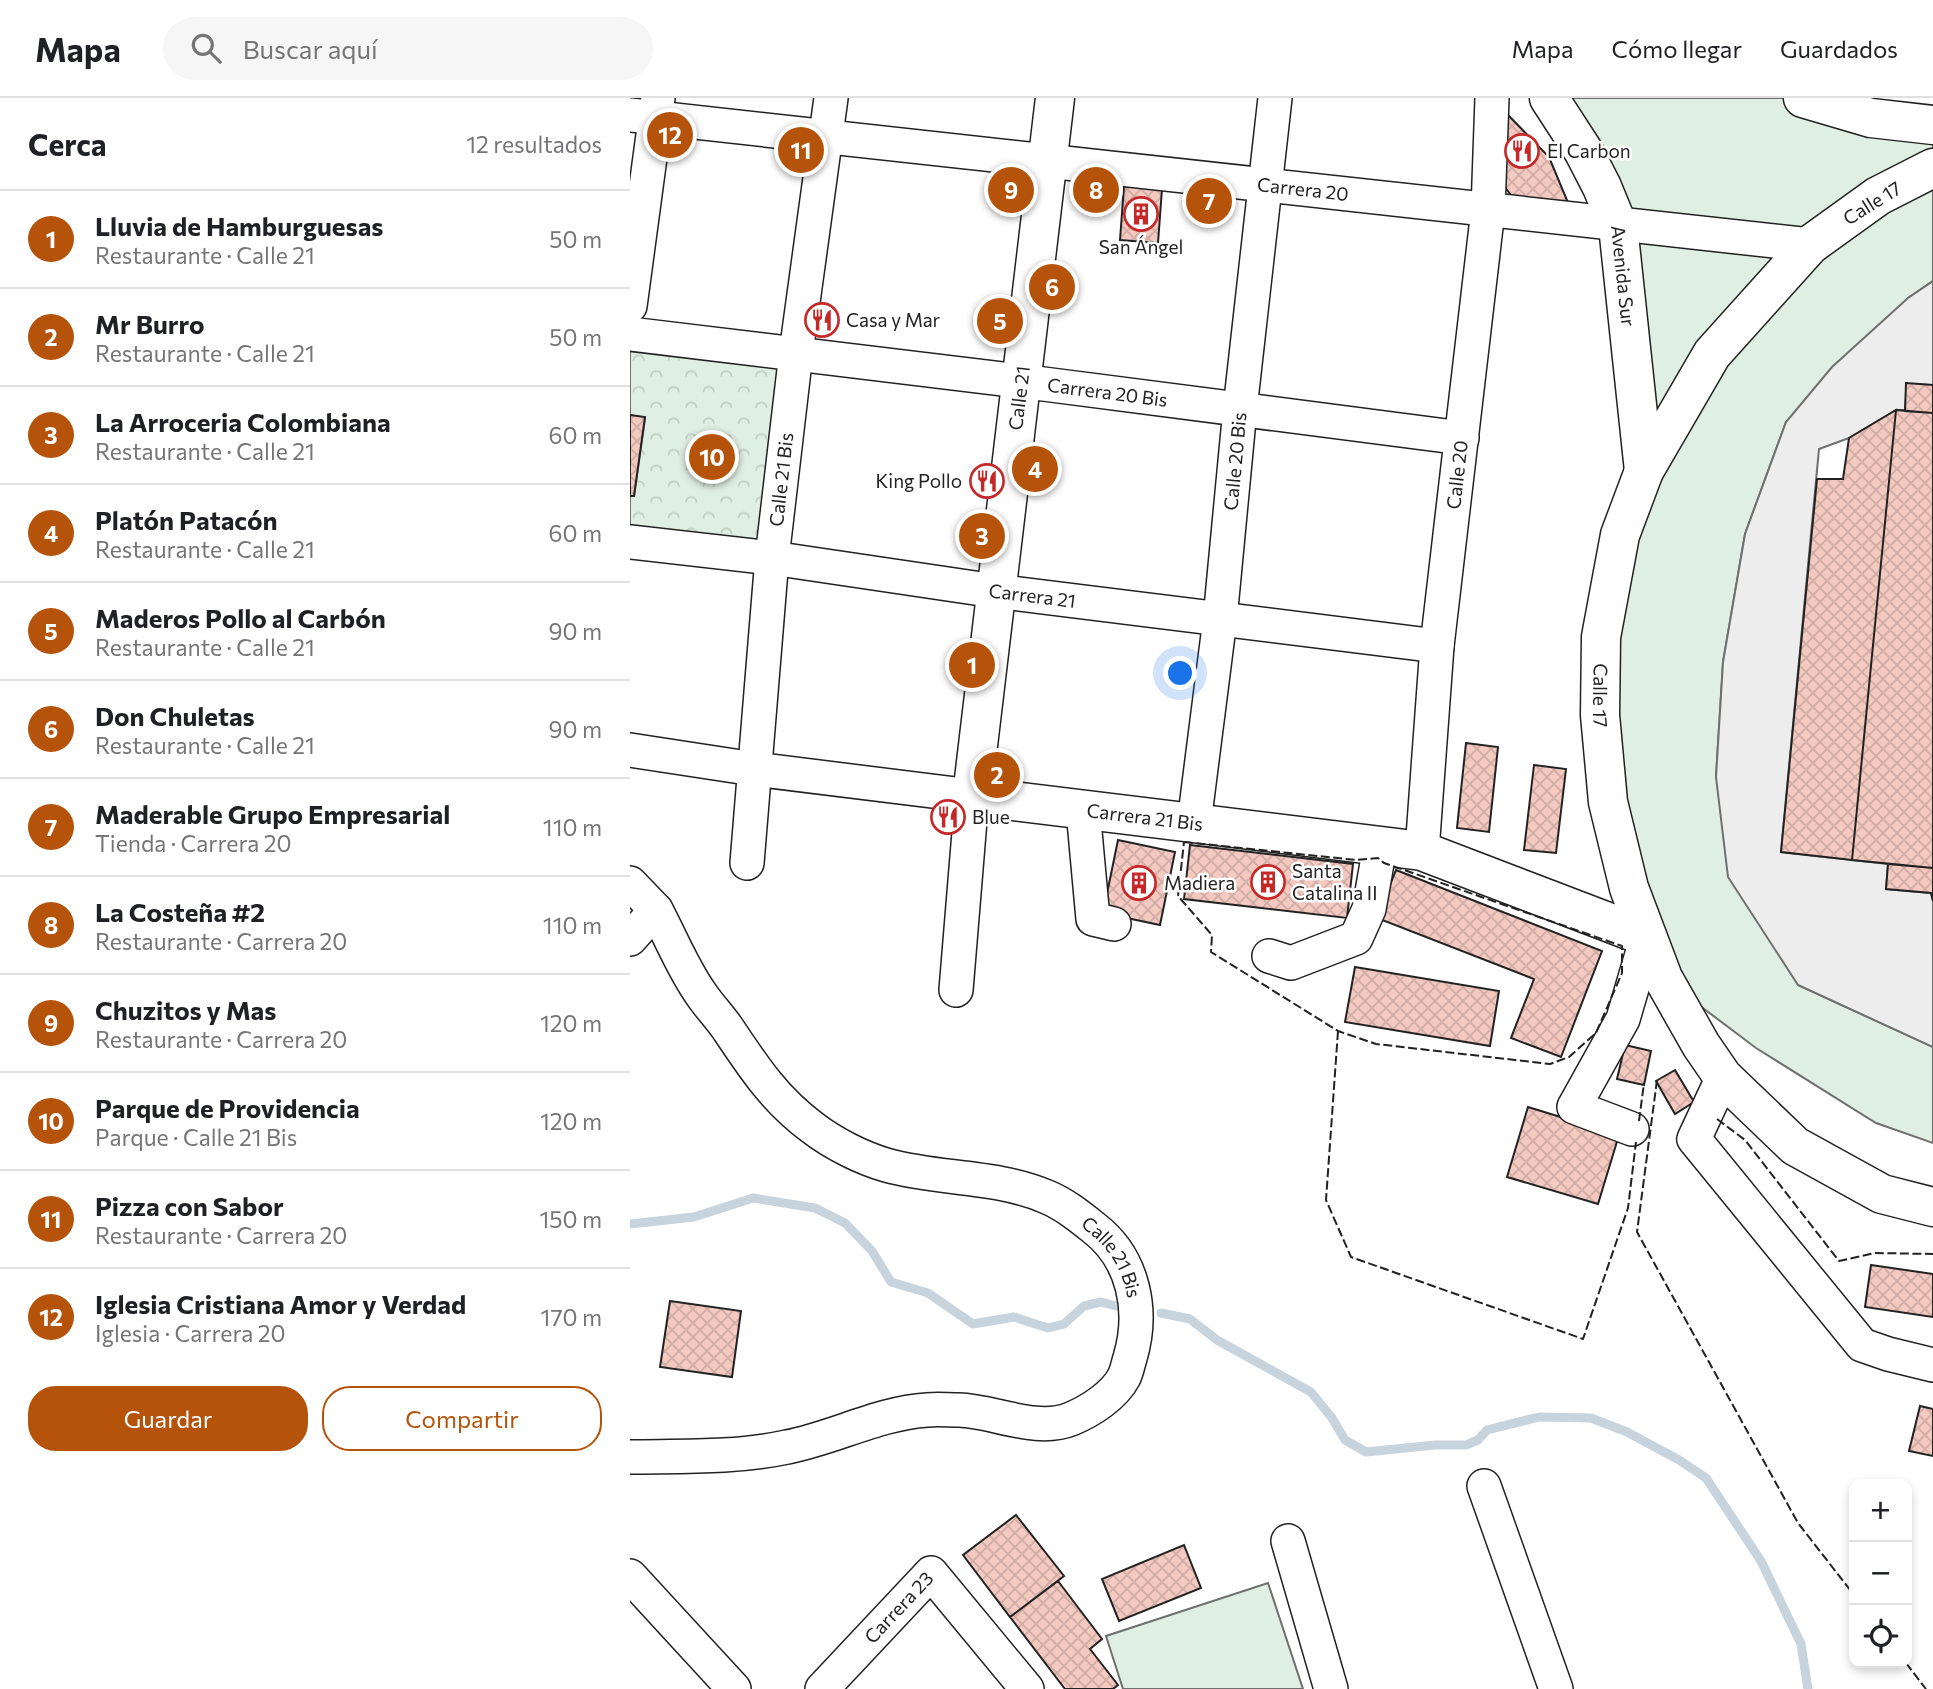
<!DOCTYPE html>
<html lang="es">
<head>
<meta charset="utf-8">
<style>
  :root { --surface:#fff; --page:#f6f6f6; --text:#202124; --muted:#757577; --line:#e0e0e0; --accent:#b45309 }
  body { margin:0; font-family:Commissioner,sans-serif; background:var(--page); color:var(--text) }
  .controls { position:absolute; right:21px; bottom:21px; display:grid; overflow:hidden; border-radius:14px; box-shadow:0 4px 10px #0003 }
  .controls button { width:63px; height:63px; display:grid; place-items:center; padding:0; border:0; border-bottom:2px solid var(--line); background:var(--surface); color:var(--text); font:35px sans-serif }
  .you { position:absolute; left:551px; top:576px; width:24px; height:24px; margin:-18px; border:5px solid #fff; border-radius:50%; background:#1a73e8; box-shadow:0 0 0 10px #1a73e833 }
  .badge { display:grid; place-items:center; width:46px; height:46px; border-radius:50%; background:var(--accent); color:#fff; font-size:23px; font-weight:700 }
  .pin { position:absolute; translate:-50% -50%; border:4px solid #fff; box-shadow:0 2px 7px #0006 }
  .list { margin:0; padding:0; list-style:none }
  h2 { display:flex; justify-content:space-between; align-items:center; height:91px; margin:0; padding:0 28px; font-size:30px }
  h2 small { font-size:23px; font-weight:400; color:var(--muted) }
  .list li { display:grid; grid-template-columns:46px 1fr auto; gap:21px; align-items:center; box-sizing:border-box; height:98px; padding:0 28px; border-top:2px solid var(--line) }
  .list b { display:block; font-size:26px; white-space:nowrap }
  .list p { margin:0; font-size:23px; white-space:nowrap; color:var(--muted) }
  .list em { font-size:23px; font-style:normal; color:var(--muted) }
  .actions { display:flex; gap:14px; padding:21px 28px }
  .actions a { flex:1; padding:16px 0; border:2px solid var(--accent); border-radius:28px; text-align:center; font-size:24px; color:var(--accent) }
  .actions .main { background:var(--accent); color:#fff }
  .icon { flex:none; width:38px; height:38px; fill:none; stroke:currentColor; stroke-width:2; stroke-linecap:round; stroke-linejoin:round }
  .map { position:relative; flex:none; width:1303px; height:1591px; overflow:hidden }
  header { display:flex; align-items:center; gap:42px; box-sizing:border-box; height:98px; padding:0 35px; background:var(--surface); border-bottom:2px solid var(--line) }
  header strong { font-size:33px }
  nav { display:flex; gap:38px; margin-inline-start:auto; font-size:24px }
  .search { width:490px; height:63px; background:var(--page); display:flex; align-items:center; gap:18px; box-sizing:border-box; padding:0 24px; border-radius:38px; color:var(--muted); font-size:26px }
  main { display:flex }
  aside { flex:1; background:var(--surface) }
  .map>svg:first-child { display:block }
  .green { fill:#e0efe3; stroke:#6f6f6f; stroke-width:2 }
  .park { fill:url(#park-crowns); stroke:#6f6f6f; stroke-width:2 }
  .parking { fill:#ededed; stroke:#6f6f6f; stroke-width:2 }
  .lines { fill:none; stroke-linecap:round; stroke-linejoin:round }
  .stream { stroke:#c7d3dd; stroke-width:9 }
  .building { fill:url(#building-cross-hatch); stroke:#222; stroke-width:2 }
  .minor-casing { stroke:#222; stroke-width:36 }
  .major-casing { stroke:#222; stroke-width:41 }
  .minor { stroke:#fff; stroke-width:33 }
  .major { stroke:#fff; stroke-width:38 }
  .fence { stroke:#222; stroke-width:2; stroke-dasharray:9 3.5; stroke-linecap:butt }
  .labels { text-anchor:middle; stroke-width:5; stroke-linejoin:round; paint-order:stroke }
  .poi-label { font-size:19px; fill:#222; stroke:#fff; text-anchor:start }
  .street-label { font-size:19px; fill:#222; stroke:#fff }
</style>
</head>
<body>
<header>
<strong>Mapa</strong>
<div class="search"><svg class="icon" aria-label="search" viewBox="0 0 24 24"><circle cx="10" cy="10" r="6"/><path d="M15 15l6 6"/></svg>Buscar aquí</div>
<nav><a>Mapa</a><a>Cómo llegar</a><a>Guardados</a></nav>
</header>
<main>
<aside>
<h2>Cerca<small>12 resultados</small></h2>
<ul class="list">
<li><span class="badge">1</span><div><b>Lluvia de Hamburguesas</b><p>Restaurante · Calle 21</p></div><em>50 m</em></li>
<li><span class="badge">2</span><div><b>Mr Burro</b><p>Restaurante · Calle 21</p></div><em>50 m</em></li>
<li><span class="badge">3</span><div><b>La Arroceria Colombiana</b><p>Restaurante · Calle 21</p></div><em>60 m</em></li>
<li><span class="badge">4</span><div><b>Platón Patacón</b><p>Restaurante · Calle 21</p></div><em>60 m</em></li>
<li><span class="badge">5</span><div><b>Maderos Pollo al Carbón</b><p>Restaurante · Calle 21</p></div><em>90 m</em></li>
<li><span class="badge">6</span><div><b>Don Chuletas</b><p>Restaurante · Calle 21</p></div><em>90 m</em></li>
<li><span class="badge">7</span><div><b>Maderable Grupo Empresarial</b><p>Tienda · Carrera 20</p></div><em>110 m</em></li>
<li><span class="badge">8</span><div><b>La Costeña #2</b><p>Restaurante · Carrera 20</p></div><em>110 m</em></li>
<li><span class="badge">9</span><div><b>Chuzitos y Mas</b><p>Restaurante · Carrera 20</p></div><em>120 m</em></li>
<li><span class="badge">10</span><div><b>Parque de Providencia</b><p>Parque · Calle 21 Bis</p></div><em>120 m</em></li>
<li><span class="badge">11</span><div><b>Pizza con Sabor</b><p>Restaurante · Carrera 20</p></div><em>150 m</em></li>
<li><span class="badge">12</span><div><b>Iglesia Cristiana Amor y Verdad</b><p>Iglesia · Carrera 20</p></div><em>170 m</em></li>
</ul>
<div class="actions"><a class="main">Guardar</a><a>Compartir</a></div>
</aside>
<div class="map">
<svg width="1303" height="1591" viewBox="0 0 1303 1591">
  <defs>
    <pattern id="park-crowns" width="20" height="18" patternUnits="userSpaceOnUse" patternTransform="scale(1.75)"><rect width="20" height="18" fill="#e0efe3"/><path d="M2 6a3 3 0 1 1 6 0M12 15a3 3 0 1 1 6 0" fill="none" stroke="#c0cdc2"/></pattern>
    <pattern id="building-cross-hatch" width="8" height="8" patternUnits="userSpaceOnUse" patternTransform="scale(1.75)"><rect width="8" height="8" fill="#f3c9c0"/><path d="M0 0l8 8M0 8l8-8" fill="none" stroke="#d0aca5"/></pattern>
  </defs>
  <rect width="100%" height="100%" fill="#fff"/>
  <!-- green -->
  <path class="green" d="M919,0H1173L1303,27V183L1278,200L1156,324L1115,436L1093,564L1086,679L1168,887L1303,949V1045L1246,1025L1126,950L1033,880L970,617L1014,373L988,128Z
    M638,1485L673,1591H493L476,1538Z"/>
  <!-- park -->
  <path class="park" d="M0,236L166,255L142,460L0,444V398H4L15,320L0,317Z"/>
  <!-- parking -->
  <path class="parking" d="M1303,183V287L1277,286L1275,312H1266L1219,340L1189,351L1151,754L1258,766L1256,791L1301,795L1303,803V949L1168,887L1098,779L1086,679L1093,564L1115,436L1156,324L1202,269L1278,200Z"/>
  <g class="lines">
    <!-- stream -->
    <path class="stream" d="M0,1126L64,1119L123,1100L185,1110L215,1125L242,1153L261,1184L298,1195L343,1226L384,1219L418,1230L434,1226L454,1208L471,1204L490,1209
      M531,1215L560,1221L587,1242L681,1294L702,1320L715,1342L736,1354L805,1347H836L848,1342L857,1332L909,1319L961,1320L997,1334L1049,1362L1076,1380L1131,1463L1171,1546L1178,1591"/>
  </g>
  <!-- building -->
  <path class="building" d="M877,16L919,59L939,107L884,101L874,88Z
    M494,88L532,91L528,145L490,142Z
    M1276,285L1303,287V315L1275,313Z
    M1266,312L1222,762L1151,754L1187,381H1213L1219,340Z
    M1266,312L1303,315V770L1222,762Z
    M0,317L15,319L4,398H0Z
    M836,645L868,649L859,734L827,730Z
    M904,667L936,671L926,755L894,752Z
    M488,742L545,754L530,827L473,815Z
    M560,747L723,766L717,820L554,801Z
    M1258,766L1303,770V803L1301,795L1256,791Z
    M766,772L972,853L931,959L881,940L904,881L747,820Z
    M725,869L869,893L860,948L715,924Z
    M995,947L1021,953L1014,987L987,981Z
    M1045,972L1064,1004L1045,1016L1026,983Z
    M898,1009L989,1037L968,1106L877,1079Z
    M1241,1167L1303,1176V1219L1235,1209Z
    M40,1203L111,1213L102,1279L30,1269Z
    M1290,1308L1303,1311V1358L1279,1353Z
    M386,1417L434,1478L380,1519L333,1457Z
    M554,1447L571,1490L489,1523L472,1481Z
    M428,1483L472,1541L460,1551L488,1587L483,1591H435L380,1519Z"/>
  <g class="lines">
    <!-- minor casing -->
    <g class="minor-casing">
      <g id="minor">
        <path id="s1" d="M0,17L1180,147"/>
        <path d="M0,208L28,0"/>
        <path id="s2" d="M0,236L398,284L832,340"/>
        <path id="s3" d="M0,444L142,460L365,493L807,548"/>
        <path d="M0,652L124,671L342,698L326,892"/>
        <path d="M453,712L463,821L484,826"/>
        <path id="s4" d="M564,725L590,521L610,311L645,0"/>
        <path id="s5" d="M792,753L807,548L858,112L862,0"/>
        <path id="s6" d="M117,765L142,460L166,255L201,0"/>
        <path d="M0,785L26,812"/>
        <path id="s7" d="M0,841L26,812C41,840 53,871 71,896C79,908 89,918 98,931C124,970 145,1002 183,1030C204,1046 232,1060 256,1067C309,1082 366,1077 417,1099C434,1106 449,1118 464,1130C504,1161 514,1213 500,1260C498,1266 497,1273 494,1279C484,1298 460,1313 441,1321C406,1335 364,1313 329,1312C318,1312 307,1311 297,1312C249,1315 204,1340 157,1349C106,1360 52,1358 0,1359"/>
        <path d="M639,858L661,865L726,840L739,811L750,748"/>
        <path d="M1093,979L1064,1041L1232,1247L1258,1256L1303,1267"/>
        <path d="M1002,1031L944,1009L993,921L1017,839"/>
        <path d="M854,1388L926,1591"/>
        <path d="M658,1443L701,1591"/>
        <path d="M0,1478L104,1591"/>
        <path id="s8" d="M192,1591L301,1475L397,1591"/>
      </g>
    </g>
    <!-- major casing -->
    <g class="major-casing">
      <g id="major">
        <path id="s9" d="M425,0L342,698L792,753L1017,839"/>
        <path id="s10" d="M919,0L954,54L972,89L988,128L1014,373"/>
        <path d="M1173,0L1241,20L1303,27"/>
        <path id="s11" d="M1303,70L1248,98L1180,147L1082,256L1014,373L990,437L971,539L970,617L978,704L999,790L1033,880L1071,947L1093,979L1165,1048L1252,1096L1303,1109"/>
      </g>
    </g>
    <!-- minor -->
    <use href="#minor" class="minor"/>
    <!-- major -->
    <use href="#major" class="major"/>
    <!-- fence -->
    <path class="fence" d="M554,744L726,762L748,760L754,765L992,848V875L966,935L939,959L920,966L746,946L708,933L581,854L582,837L548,798Z
      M708,933L696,1102L721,1159L953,1241L998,1110L1006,1044
      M1027,982L1007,1134L1168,1425L1224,1497
      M1087,1021L1115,1042L1209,1163L1245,1155L1303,1156
      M1009,1023L1014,985
      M1276,1565L1296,1591"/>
  </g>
  <!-- icons -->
  <defs>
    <g id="restaurant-ring" transform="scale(1.75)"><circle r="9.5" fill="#fff" stroke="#c62828" stroke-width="1.5"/><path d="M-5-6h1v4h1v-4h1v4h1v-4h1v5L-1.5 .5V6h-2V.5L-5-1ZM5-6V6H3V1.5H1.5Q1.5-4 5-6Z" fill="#c62828"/></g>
    <g id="building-ring" transform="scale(1.75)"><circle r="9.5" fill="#fff" stroke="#c62828" stroke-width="1.5"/><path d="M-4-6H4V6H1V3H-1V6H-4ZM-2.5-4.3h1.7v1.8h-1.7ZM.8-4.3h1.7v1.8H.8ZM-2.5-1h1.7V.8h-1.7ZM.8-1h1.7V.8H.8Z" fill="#c62828"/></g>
  </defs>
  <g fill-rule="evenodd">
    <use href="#restaurant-ring" x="892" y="53"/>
    <use href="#building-ring" x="511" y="116"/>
    <use href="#restaurant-ring" x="192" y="222"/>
    <use href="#restaurant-ring" x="357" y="383"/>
    <use href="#restaurant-ring" x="318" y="719"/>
    <use href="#building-ring" x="638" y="784"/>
    <use href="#building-ring" x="509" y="785"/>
  </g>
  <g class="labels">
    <!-- poi labels -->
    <g class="poi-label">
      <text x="917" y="60">El Carbon</text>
      <text x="511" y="156" text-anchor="middle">San Ángel</text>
      <text x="216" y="229">Casa y Mar</text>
      <text x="332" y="390" text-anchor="end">King Pollo</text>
      <text x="342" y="726">Blue</text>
      <text x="662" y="780">Santa<tspan x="662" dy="22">Catalina II</tspan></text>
      <text x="534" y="792">Madiera</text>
    </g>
    <!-- street labels -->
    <g class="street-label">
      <text dy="7" stroke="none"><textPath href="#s1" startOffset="677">Carrera 20</textPath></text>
      <text transform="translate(1242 105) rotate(-32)" y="7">Calle 17</text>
      <text dy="7" stroke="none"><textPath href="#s10" startOffset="196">Avenida Sur</textPath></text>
      <text dy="7" stroke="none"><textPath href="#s2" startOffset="481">Carrera 20 Bis</textPath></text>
      <text transform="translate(389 300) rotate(-83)" y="7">Calle 21</text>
      <text dy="7" stroke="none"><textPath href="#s4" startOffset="364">Calle 20 Bis</textPath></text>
      <text dy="7" stroke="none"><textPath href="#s5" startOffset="378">Calle 20</textPath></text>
      <text dy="7" stroke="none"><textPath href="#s6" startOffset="385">Calle 21 Bis</textPath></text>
      <text dy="7" stroke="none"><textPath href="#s3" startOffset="406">Carrera 21</textPath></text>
      <text dy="7" stroke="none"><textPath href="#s11" startOffset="658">Calle 17</textPath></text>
      <text dy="7" stroke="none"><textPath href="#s9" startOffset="877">Carrera 21 Bis</textPath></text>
      <text dy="7" stroke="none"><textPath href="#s7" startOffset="648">Calle 21 Bis</textPath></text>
      <text dy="7" stroke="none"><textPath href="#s8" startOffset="112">Carrera 23</textPath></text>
    </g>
  </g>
</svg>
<div class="controls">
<button>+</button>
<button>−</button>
<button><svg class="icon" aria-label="locate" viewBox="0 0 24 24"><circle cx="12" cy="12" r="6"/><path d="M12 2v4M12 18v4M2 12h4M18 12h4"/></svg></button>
</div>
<div class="you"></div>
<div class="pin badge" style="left:342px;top:567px">1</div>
<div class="pin badge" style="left:367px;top:677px">2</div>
<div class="pin badge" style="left:352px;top:438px">3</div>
<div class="pin badge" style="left:405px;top:371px">4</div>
<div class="pin badge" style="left:370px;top:223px">5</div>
<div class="pin badge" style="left:422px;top:189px">6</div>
<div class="pin badge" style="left:579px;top:103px">7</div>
<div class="pin badge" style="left:466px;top:92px">8</div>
<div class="pin badge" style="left:381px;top:92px">9</div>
<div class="pin badge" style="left:82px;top:359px">10</div>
<div class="pin badge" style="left:171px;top:52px">11</div>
<div class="pin badge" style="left:40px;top:37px">12</div>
</div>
</main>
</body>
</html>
